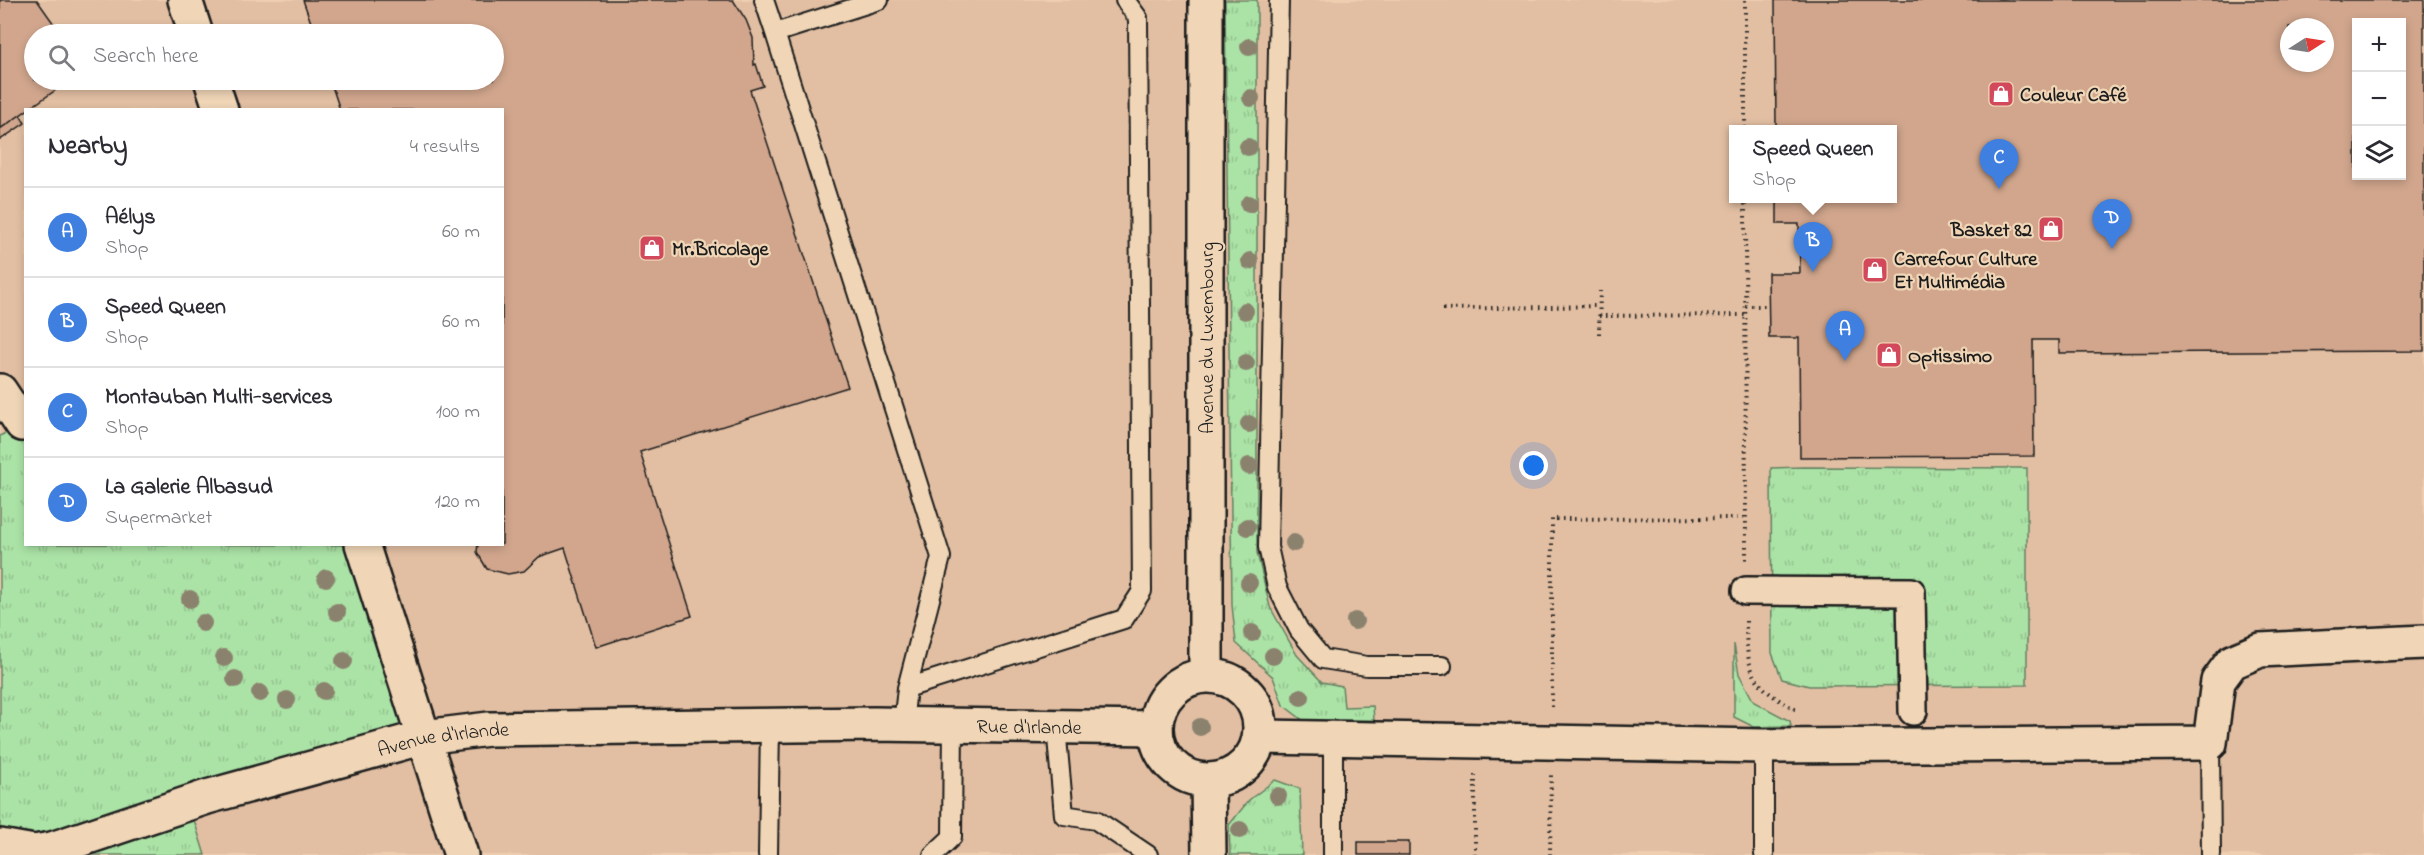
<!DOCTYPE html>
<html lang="en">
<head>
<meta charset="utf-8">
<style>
  :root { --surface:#fff; --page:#f2f2f3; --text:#2b2b33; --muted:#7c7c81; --line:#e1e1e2; --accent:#b45309 }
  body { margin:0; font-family:"Indie Flower",sans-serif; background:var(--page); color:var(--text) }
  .controls { position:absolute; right:18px; top:18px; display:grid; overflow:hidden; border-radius:0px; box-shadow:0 3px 9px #0003 }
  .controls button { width:54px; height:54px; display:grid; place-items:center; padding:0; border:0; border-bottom:2px solid var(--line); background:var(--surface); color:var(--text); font:30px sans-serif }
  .compass { position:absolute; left:2280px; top:18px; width:54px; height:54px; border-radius:50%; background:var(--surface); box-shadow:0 3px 9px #0003; rotate:78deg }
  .you { position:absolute; left:1534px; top:466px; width:21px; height:21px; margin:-15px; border:4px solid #fff; border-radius:50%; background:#1a73e8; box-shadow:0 0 0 9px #1a73e833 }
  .badge { display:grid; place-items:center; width:39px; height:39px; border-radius:50%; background:var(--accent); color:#fff; font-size:20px; font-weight:700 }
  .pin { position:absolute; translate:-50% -50px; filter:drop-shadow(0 2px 3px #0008) }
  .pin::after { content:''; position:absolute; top:32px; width:21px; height:18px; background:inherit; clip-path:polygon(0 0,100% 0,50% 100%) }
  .popup { position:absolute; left:1729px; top:125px; width:168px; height:78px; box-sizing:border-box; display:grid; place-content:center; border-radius:0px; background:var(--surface); filter:drop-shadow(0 2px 4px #0005); font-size:20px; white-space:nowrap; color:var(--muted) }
  .popup b { font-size:22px; color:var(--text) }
  .popup::after { content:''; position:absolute; left:50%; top:100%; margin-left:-12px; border:12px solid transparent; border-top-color:var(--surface) }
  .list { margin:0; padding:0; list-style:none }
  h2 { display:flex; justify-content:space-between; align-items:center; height:78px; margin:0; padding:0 24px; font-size:26px }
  h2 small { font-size:20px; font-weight:400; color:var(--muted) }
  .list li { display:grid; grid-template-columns:39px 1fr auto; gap:18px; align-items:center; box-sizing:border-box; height:90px; padding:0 24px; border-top:2px solid var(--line) }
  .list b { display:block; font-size:22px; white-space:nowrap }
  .list p { margin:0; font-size:20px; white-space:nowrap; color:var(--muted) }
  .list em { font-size:20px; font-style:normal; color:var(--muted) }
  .icon { flex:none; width:33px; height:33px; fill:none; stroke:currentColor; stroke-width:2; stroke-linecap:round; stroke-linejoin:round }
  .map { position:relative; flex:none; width:2424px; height:855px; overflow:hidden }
  .search { position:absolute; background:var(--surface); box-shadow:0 3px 9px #0003; left:24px; top:24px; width:480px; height:66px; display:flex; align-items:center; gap:15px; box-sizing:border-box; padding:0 21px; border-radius:33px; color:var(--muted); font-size:22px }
  .panel { position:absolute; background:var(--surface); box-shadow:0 3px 9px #0003; left:24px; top:108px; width:480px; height:438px; border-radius:0px }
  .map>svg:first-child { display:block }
  .built { fill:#e2bfa3; fill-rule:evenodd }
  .grass { fill:url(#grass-tufts); stroke:#648061; stroke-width:1.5 }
  .building { fill:#d1a68d; stroke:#1c1c1c; stroke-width:1.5; fill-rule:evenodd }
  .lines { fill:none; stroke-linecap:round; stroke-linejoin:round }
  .service-casing { stroke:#1c1c1c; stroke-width:22 }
  .pedestrian-casing { stroke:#1c1c1c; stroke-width:32 }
  .minor-casing { stroke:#1c1c1c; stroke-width:38 }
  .tertiary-casing { stroke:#1c1c1c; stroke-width:38 }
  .path { stroke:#1c1c1c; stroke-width:4; stroke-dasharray:1.5 4.5; stroke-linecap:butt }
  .service { stroke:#f0d6b7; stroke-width:18 }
  .pedestrian { stroke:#f0d6b7; stroke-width:27 }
  .minor { stroke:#f0d6b7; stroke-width:33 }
  .tertiary { stroke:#f0d6b7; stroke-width:33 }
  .tree { fill:#8b826e }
  .labels { text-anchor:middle; stroke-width:4.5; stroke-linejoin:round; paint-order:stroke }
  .poi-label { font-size:20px; font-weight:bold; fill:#1c1c1c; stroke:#f0d6b7; text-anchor:start }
  .street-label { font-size:20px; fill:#1c1c1c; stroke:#f0d6b7 }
</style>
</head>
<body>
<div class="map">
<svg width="2424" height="855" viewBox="0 0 2424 855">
  <defs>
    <pattern id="grass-tufts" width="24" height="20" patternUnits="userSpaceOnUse" patternTransform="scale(1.5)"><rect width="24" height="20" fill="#abe3a6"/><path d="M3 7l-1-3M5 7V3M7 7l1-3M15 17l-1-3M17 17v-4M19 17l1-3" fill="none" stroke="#93c28e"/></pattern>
  </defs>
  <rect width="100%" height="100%" fill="#efceb0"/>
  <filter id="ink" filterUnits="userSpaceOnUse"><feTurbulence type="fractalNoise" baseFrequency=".0167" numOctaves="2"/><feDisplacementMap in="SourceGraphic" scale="12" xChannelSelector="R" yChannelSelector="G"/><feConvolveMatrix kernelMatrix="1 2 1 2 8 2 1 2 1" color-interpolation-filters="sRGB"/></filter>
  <g filter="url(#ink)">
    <!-- built -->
    <path class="built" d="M0,0H2424V855H0ZM2356,22H2402V176H2356ZM2289,27H2325V63H2289ZM34,34H494V80H34ZM26,110H502V544H26ZM1734,130H1892V198H1734Z"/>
    <!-- grass -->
    <path class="grass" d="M1225,0H1257V553L1270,607L1297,655L1322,682L1342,686L1344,707L1373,706L1374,720L1304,721L1283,705L1273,677L1236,643L1232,605Z
      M25,422L26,544L362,545L424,737L189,804L205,855H0V436Z
      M1803,467L2027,468V685L1809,686L1782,679L1772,653L1771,468Z
      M1734,644L1739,674L1754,702L1790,721L1791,726L1754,727L1734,717Z
      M1275,780L1300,789L1302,855H1230L1229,825L1249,800Z"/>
    <!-- building -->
    <path class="building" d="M0,0H37L61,34H34V80H70L0,129Z
      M303,0H733L746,20L753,38L754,65L756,64L763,86L750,90L848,387L640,452L692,616L596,647L565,548L539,557L524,571L508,574L487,569L477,552L478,544H502V110H340L330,80H494V34H315Z
      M1775,0H2424V351L2059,353V340H2033L2034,456L1800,457L1799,338H1769L1768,273H1800L1799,224H1777V198H1892V130H1776ZM2356,22H2402V176H2356ZM2289,27H2325V63H2289Z
      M20,115L25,123L0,140V129Z
      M1358,842H1409V855H1358Z"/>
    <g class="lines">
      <!-- service casing -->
      <g class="service-casing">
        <path id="service" d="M764,0L775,33
          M879,0L775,33L941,557L907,688L903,725
          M1279,0L1268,547L1277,587L1299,630L1323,659L1367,666H1442
          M907,688L1124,619L1142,591L1138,18L1125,0
          M1056,727L1064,815L1096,820L1148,855
          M1333,738V855
          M2210,743L2211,855
          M1764,746V855
          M768,855L770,726
          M933,855L952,837L953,725"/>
      </g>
      <!-- pedestrian casing -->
      <g class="pedestrian-casing">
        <path id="pedestrian" d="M1746,591L1911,592L1913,711"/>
      </g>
      <!-- minor casing -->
      <g class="minor-casing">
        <g id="minor">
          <path d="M185,0L196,34"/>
          <path d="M211,80L221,110"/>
          <path d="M0,391L22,424"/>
          <path d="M362,544L461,855"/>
          <path d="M1260,737L1764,746L2210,743L2218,681L2232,662L2260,650L2424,642"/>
          <path id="s1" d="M0,846L34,852L52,849L207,797L424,737L489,729L874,724L1156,728"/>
        </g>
      </g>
      <!-- tertiary casing -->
      <g class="tertiary-casing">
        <path id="tertiary" d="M1206,0V676
          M1156 728a52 52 0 1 1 104 0a52 52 0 1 1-104 0Z
          M1208,781L1209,855"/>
      </g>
      <!-- path -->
      <path class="path" d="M1745,0V130
        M1745,198L1746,560
        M1745,306H1769
        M1443,309L1599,306
        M1599,316L1745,315
        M1599,334L1600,291
        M1746,621C1746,671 1752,687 1797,710
        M1552,707V519L1746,518
        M1475,775V855
        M1550,855L1551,775"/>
      <!-- service -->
      <use href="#service" class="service"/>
      <!-- pedestrian -->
      <use href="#pedestrian" class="pedestrian"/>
      <!-- minor -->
      <use href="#minor" class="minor"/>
      <!-- tertiary -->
      <use href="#tertiary" class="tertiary"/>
    </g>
    <!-- trees -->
    <g class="tree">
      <circle cx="1249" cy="47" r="9"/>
      <circle cx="1251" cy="98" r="9"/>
      <circle cx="1248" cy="147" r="9"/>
      <circle cx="1249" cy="204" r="9"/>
      <circle cx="1250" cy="261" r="9"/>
      <circle cx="1245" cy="311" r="9"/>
      <circle cx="1246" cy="363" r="9"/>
      <circle cx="1249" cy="424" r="9"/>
      <circle cx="1249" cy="466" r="9"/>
      <circle cx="1247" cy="527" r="9"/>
      <circle cx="1294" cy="543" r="9"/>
      <circle cx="326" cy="578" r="9"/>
      <circle cx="1249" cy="583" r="9"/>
      <circle cx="190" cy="599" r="9"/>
      <circle cx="337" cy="612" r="9"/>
      <circle cx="1355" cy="621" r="9"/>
      <circle cx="203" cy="623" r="9"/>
      <circle cx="1252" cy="633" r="9"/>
      <circle cx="1273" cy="656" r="9"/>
      <circle cx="224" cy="658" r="9"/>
      <circle cx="344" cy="661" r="9"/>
      <circle cx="235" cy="679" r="9"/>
      <circle cx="324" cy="691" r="9"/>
      <circle cx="260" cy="693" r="9"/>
      <circle cx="1301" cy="697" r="9"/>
      <circle cx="287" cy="700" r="9"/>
      <circle cx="1200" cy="727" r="9"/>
      <circle cx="1278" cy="796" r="9"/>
      <circle cx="1240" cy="830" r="9"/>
    </g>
  </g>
  <!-- icons -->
  <defs>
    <g id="shop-square" transform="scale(1.35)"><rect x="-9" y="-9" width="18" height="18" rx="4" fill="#d1495b" stroke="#f0d6b7"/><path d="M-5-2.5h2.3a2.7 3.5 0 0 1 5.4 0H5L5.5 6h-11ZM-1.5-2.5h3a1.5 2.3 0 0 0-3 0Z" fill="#fff"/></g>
  </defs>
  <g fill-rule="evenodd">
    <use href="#shop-square" x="2001" y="94"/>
    <use href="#shop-square" x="2051" y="229"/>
    <use href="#shop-square" x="652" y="248"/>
    <use href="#shop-square" x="1875" y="270"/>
    <use href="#shop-square" x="1889" y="355"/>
  </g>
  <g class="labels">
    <!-- poi labels -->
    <g class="poi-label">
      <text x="2020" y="101">Couleur Café</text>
      <text x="2032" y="236" text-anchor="end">Basket 82</text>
      <text x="672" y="255">Mr.Bricolage</text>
      <text x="1894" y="265">Carrefour Culture<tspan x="1894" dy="23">Et Multimédia</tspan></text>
      <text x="1908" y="362">Optissimo</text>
    </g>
    <!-- street labels -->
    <g class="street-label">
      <text transform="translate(1206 338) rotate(-90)" y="7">Avenue du Luxembourg</text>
      <text dy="7" stroke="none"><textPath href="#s1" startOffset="1047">Rue d'Irlande</textPath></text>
      <text dy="7" stroke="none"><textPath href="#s1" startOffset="460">Avenue d'Irlande</textPath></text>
    </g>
  </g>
</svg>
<div class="controls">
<button>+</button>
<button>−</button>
<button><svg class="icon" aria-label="layers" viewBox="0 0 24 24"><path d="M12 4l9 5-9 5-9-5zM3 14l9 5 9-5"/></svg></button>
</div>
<svg class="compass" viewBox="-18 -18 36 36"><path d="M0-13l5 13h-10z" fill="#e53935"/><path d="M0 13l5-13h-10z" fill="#7c7c81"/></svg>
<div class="you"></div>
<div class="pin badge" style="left:1845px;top:361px;background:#3f7fe0">A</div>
<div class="pin badge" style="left:1813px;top:272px;background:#3f7fe0">B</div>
<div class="popup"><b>Speed Queen</b>Shop</div>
<div class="pin badge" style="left:1999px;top:189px;background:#3f7fe0">C</div>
<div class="pin badge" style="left:2112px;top:249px;background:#3f7fe0">D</div>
<div class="search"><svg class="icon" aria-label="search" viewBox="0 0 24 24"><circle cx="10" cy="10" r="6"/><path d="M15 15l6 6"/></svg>Search here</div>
<section class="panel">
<h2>Nearby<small>4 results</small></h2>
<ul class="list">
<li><span class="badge" style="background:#3f7fe0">A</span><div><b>Aélys</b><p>Shop</p></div><em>60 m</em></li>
<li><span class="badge" style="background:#3f7fe0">B</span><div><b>Speed Queen</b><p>Shop</p></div><em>60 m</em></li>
<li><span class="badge" style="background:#3f7fe0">C</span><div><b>Montauban Multi-services</b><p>Shop</p></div><em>100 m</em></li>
<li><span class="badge" style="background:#3f7fe0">D</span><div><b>La Galerie Albasud</b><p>Supermarket</p></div><em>120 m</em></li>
</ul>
</section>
</div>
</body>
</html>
